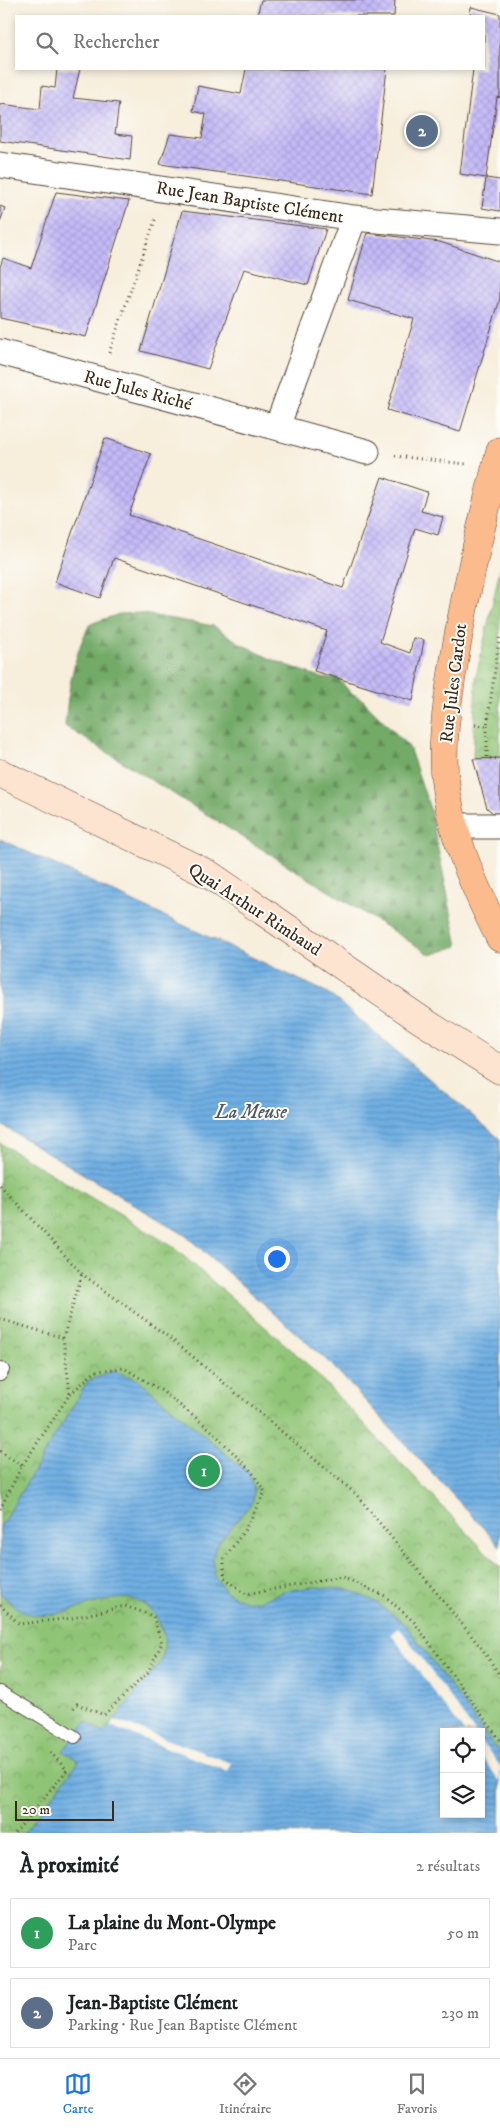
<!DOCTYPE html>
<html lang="fr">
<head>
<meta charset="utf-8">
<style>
  :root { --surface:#fff; --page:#f2f2f2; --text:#202124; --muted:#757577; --line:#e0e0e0; --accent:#1a73e8 }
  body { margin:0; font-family:"IM FELL DW Pica",serif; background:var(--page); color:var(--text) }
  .controls { position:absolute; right:15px; bottom:15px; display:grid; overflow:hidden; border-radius:0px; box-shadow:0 2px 8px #0003 }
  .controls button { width:45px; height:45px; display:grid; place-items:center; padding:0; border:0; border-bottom:1px solid var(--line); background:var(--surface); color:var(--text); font:25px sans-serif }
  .scale { position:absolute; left:15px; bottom:12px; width:99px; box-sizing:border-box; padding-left:5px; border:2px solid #3b2a1e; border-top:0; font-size:14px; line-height:18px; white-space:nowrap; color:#3b2a1e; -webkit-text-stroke:4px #fdfcf7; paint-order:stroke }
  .you { position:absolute; left:276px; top:1258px; width:18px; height:18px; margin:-12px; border:4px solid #fff; border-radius:50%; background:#1a73e8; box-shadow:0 0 0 8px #1a73e833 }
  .badge { display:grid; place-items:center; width:32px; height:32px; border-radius:50%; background:var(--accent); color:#fff; font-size:16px; font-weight:700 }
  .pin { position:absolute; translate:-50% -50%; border:2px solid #fff; box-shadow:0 1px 5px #0006 }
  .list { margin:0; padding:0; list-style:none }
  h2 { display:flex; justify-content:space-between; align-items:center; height:65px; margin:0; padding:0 20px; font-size:21px }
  h2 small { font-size:16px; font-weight:400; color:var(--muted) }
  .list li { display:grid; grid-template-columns:32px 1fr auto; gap:15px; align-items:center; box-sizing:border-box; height:70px; margin:0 10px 10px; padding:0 10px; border:1px solid var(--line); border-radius:0px }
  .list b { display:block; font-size:19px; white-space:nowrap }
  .list p { margin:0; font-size:16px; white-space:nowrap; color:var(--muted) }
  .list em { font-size:16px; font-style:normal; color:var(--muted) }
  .icon { flex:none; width:28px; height:28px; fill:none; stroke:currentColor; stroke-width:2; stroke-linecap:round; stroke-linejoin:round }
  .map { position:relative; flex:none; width:500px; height:1833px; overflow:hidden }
  .search { position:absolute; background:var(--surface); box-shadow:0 2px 8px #0003; left:15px; right:15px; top:15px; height:55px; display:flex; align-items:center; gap:12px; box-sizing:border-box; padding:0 18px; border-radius:0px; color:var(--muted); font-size:19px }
  .sheet { height:225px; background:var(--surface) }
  nav { display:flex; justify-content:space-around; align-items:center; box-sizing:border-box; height:70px; border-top:1px solid var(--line); background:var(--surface); font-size:14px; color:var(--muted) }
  nav a { display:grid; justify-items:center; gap:2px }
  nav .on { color:var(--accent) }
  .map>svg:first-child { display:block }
  .forest { fill:url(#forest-firs); stroke:#576a42 }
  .park { fill:url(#park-crowns); stroke:#65774a; fill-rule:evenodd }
  .water { fill:url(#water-rules); stroke:#556c80; fill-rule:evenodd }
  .pier { fill:#f7eedc }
  .building { fill:url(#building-cross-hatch) }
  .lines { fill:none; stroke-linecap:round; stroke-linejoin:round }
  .service-casing { stroke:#57473a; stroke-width:14 }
  .minor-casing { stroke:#57473a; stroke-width:27 }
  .secondary-casing { stroke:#57473a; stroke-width:29 }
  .primary-casing { stroke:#57473a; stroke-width:29 }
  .path { stroke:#57473a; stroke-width:3; stroke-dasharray:1 4; stroke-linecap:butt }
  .service { stroke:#fff; stroke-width:12 }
  .minor { stroke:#fff; stroke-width:25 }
  .secondary { stroke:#fde4d1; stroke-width:28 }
  .primary { stroke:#fbbb8d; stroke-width:28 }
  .labels { text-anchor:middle; stroke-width:4; stroke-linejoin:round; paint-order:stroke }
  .street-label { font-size:18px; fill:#3b2a1e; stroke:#fdfcf7 }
  .water-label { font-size:19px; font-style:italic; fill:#4d5963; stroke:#fdfcf7 }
</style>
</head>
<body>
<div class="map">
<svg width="500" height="1833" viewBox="0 0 500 1833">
  <defs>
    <pattern id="forest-firs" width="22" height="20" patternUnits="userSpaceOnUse" patternTransform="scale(1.25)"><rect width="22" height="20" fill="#73aa67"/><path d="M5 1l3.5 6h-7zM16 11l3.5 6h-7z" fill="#608b54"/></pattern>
    <pattern id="park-crowns" width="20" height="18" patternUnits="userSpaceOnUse" patternTransform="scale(1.25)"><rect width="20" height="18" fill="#8fc476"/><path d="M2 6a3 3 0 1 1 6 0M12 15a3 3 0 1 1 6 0" fill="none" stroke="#769f60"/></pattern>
    <pattern id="water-rules" width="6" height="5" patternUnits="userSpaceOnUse" patternTransform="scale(1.25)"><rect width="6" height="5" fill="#6fafe3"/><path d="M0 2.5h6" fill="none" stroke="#5c8fb7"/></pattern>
    <pattern id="building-cross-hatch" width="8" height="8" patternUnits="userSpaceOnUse" patternTransform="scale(1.25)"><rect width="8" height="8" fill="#c4baf8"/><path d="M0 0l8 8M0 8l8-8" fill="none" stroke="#a9a0d4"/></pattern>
  </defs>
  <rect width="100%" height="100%" fill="#fdfcf7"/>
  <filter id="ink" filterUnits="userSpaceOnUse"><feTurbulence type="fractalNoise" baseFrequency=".02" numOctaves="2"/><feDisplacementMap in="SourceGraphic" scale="10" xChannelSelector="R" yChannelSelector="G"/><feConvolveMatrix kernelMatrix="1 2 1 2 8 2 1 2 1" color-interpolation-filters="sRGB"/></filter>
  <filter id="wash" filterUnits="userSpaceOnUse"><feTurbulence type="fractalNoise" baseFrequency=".0096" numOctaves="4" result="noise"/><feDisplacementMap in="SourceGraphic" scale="20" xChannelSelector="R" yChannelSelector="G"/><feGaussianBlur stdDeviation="1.12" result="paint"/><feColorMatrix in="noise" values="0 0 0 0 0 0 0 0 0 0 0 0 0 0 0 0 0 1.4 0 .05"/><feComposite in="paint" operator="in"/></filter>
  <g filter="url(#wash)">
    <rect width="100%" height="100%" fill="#f7eedc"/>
    <!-- forest -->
    <path class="forest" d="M138,613L214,626L241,644L271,659L322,678H338L350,692L363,700L409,747L430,809L458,946L431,955L65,726C68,692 73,655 90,624L119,614Z"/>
    <!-- park -->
    <path class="park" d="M500,569V758L473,759L476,677Z
      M0,1143L172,1246L303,1360L500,1567V1833H0V1670L3,1663L0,1660ZM444,1732H481V1814H444Z"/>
    <!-- water -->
    <path class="water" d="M0,839L328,993L500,1139V1546L331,1364L185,1235L0,1124Z
      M113,1371L137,1379L249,1473L254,1489L253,1501L216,1546L213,1560L214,1575L226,1592L245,1601H259L286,1591L312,1587L347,1589L376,1602L406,1625L500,1754V1833H24L79,1761L63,1751L86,1721L103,1733L161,1662C166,1646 166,1633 157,1618C130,1573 73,1621 35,1615C20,1613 11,1603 0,1593V1527L88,1381ZM444,1732H481V1814H444Z"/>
    <!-- pier -->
    <path class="pier" d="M399,1627L475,1732H464L391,1634Z
      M114,1720L231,1763L228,1771L110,1726Z
      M481,1741L500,1766V1781L481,1756Z"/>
    <g id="blocks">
      <!-- building -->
      <path class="building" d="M261,0H395L394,16H257Z
        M471,7L500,14V98L497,97L486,178L500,180V211L482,208L486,178L460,174L473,69H484V16H470Z
        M57,69H80L73,98L119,103L115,134L132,136L130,160L0,141V104L40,109L42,86L55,88Z
        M246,69H387L372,194L160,164L170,134L202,138L206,114L193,111L198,86L241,94Z
        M56,192L129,201L86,337L0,318V267L3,258L31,268Z
        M0,206L5,208L0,222Z
        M182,211L326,229L308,285L244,269L208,369L141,351Z
        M367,233L440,242L500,262V299L460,432L387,410L414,319L348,300Z
        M105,438L151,454L129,515L343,588L382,477L427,492L421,511L443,517L438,535L415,528L380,642L410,653L413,638L424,640L413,701L314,671L327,631L114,558L100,598L55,582Z
        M500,758V813H493L487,808L473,759Z"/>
    </g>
  </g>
  <g filter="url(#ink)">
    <use href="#blocks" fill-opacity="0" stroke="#57473a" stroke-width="1"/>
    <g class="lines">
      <!-- service casing -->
      <g class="service-casing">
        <path id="service" d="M0,1368L3,1370L0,1375
          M0,1692L75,1737"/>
      </g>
      <!-- minor casing -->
      <g class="minor-casing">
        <path id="minor" d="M0,165L354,218L500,231
          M0,352L367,452
          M277,427L354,218
          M453,826H500"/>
      </g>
      <!-- secondary casing -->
      <g class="secondary-casing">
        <path id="secondary" d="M0,773L210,875L421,1020L500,1070"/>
      </g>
      <!-- primary casing -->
      <g class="primary-casing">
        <path id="primary" d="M500,451C482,521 465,591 454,662C448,698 442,734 444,771C449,831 473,885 500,938"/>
      </g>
      <!-- path -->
      <path class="path" d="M109,353L156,217
        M395,456L466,464
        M475,725L487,726L500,634
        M487,726V758L500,759
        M0,1185L82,1274L174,1341L356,1494L483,1650L500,1676
        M0,1319L63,1338
        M70,1393L63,1338L82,1274
        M0,1451L22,1466
        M0,1509L22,1466L70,1394L96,1371L124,1368L162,1391L211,1430L252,1472L265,1492L244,1531L224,1559V1577L246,1594L342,1577L385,1596L414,1622L500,1740
        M0,1605L19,1624L73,1618L125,1606L153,1616L162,1643L148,1672L104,1715L77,1704L73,1709
        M15,1833L67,1770L48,1750"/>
      <!-- service -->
      <use href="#service" class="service"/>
      <!-- minor -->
      <use href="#minor" class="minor"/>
      <!-- secondary -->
      <use href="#secondary" class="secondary"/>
      <!-- primary -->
      <use href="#primary" class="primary"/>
    </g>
  </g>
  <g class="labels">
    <!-- street labels -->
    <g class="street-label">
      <text transform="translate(250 202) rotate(9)" y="6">Rue Jean Baptiste Clément</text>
      <text transform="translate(138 390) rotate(15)" y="6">Rue Jules Riché</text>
      <text transform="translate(453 683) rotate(-83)" y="6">Rue Jules Cardot</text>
      <text transform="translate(255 909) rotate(33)" y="6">Quai Arthur Rimbaud</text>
    </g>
    <!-- water labels -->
    <g class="water-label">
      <text x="251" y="1118">La Meuse</text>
    </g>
  </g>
</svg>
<div class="controls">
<button><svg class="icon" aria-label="locate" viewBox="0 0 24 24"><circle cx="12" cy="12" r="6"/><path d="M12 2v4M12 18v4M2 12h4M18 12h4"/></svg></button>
<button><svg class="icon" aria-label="layers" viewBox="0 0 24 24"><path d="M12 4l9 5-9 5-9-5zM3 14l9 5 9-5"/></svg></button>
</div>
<div class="scale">20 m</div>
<div class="you"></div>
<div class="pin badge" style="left:204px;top:1471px;background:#2e9e5b">1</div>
<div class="pin badge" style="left:422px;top:131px;background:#5c6f8a">2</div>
<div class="search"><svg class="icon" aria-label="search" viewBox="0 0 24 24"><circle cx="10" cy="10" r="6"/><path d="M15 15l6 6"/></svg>Rechercher</div>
</div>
<section class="sheet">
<h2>À proximité<small>2 résultats</small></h2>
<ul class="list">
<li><span class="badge" style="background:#2e9e5b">1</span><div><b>La plaine du Mont-Olympe</b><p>Parc</p></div><em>50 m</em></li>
<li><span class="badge" style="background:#5c6f8a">2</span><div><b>Jean-Baptiste Clément</b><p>Parking · Rue Jean Baptiste Clément</p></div><em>230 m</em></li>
</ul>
</section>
<nav>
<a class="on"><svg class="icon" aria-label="map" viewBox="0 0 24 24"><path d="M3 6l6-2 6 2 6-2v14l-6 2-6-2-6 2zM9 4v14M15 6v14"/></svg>Carte</a>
<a><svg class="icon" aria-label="directions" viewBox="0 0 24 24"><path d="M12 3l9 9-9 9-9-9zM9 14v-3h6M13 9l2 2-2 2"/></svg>Itinéraire</a>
<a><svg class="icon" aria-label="saved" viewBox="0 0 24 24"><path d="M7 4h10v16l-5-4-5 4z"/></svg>Favoris</a>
</nav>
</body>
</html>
